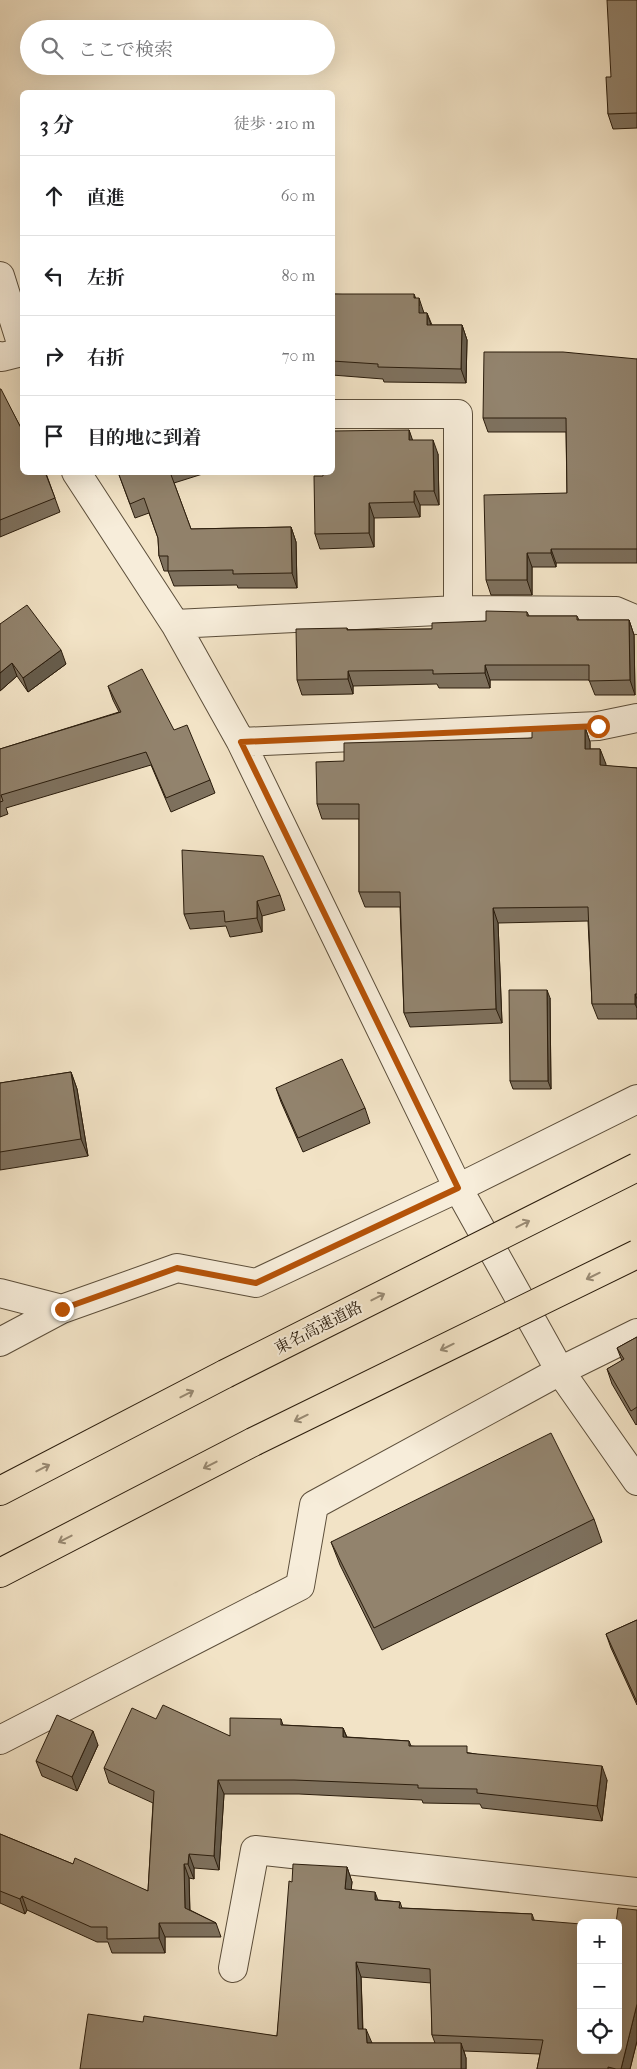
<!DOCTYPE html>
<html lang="ja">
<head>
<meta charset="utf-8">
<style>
  :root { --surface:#fff; --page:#f6f6f6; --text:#202124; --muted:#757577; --line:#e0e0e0 }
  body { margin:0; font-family:"IM FELL French Canon","Noto Serif JP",serif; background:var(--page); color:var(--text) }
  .controls { position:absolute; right:15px; bottom:15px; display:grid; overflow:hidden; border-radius:8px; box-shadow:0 5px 20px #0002 }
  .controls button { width:45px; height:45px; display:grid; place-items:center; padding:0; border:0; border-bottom:1px solid var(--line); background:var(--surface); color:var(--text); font:25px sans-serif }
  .stop { position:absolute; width:15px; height:15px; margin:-11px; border:4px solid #b45309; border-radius:50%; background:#fff }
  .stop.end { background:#b45309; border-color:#fff; box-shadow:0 1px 5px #0008 }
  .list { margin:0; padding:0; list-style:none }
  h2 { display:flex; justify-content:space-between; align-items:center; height:65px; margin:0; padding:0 20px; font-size:21px }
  h2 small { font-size:16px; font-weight:400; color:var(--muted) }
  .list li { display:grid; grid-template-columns:32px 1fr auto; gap:15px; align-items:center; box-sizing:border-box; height:80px; padding:0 20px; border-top:1px solid var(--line) }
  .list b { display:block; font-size:19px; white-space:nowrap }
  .list em { font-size:16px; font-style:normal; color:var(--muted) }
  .icon { flex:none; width:28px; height:28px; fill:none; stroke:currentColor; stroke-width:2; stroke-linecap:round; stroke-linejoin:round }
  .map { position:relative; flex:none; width:637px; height:2069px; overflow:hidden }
  .search { position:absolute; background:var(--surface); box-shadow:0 5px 20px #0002; left:20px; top:20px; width:315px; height:55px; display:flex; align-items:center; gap:12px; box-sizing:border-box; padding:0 18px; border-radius:28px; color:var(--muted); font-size:19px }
  .panel { position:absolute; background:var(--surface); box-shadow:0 5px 20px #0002; left:20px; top:90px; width:315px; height:385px; border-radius:8px }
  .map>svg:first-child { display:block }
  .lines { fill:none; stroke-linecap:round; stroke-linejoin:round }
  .street-casing { stroke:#5c4e3a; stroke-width:30 }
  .highway-casing { stroke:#2a1c0c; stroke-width:30 }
  .street { stroke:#f7edda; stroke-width:28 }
  .highway { stroke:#f2e3c6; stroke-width:28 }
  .highway-bridge-casing { stroke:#2a1c0c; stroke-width:30; stroke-linecap:butt }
  .highway-bridge { stroke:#f2e3c6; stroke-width:28 }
  .wall { fill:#7e715e; stroke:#2a1c0c; fill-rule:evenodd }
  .shaded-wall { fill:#665c4c; stroke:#2a1c0c }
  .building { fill:#92836d; stroke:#2a1c0c }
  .oneway { stroke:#988972 }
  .route { stroke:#b45309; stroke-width:6 }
  .labels { text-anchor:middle; stroke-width:4; stroke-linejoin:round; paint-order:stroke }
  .street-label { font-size:16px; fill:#2a1c0c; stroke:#f7edda }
</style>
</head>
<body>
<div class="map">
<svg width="637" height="2069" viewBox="0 0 637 2069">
  <rect width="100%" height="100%" fill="#f2e3c6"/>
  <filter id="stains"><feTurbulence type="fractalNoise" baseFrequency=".004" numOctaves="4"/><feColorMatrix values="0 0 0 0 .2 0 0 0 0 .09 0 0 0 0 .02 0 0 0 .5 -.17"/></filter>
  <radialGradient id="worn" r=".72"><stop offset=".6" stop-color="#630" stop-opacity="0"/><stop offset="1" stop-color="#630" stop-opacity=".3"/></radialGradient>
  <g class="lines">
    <!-- street casing -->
    <g class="street-casing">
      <path id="street" d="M0,276L22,346
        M0,356L2,357L22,352
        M332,414H458V610
        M76,472L175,624L241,742L458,1188L560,1371L637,1481
        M175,624L458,610L616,611L637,620
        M241,742L598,726L637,718
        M0,1293L62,1309
        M0,1342L62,1309L177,1268L256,1283L458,1188L637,1099
        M0,1740L300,1586L314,1505L560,1371L637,1333
        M233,1968L255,1850L637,1892"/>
    </g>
    <!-- highway casing -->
    <g class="highway-casing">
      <path id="highway" d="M0,1491L225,1374
        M0,1573L253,1442"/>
    </g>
    <!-- street -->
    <use href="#street" class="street"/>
    <!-- highway -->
    <use href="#highway" class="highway"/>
    <!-- highway-bridge casing -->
    <g class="highway-bridge-casing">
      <path id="highway-bridge" d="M225,1374L637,1167
        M253,1442L637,1254"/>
    </g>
    <!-- highway-bridge -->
    <use href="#highway-bridge" class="highway-bridge"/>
  </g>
  <!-- wall -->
  <path class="wall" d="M637,0V128L613,129L608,114L611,77Z
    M332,294L416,298L424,313H427L432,325H462L467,340L466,383L384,382L383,379L332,375Z
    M637,359V563H556V567H532V595H491L486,580L567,493L566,432H488L483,418Z
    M0,389L47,476L60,512L0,537Z
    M409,430L412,440L438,454L439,505H420V517L374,518V547L320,549L315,534L323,476Z
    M118,472H209L174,483L191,529L291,527L296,542L297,588H238L237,585L174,586L168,571H164L159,556L158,538L149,513L135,518Z
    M527,612L529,616H577L579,620H629L634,635L635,695H595L589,680H490V688H439L437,684L353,686V694L302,695L297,680L347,628L348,630L432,629L486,621Z
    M0,624L66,664L28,692L17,676L0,691Z
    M108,686L174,730L210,780L215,793L171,812L151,765L6,808L8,814L0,817V749L119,712L113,700Z
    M585,727L590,742V749H600L606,766L637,768V1019H598L592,1004L588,921L498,923L502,1023L410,1027L404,1013L400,907H365L359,892V819H322L317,804L344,761L532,738Z
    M280,895L285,910L262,916V932L230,937L226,926L190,929L184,914Z
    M550,998L551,1089H513L510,1081Z
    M71,1072L77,1089L88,1156L0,1170V1083Z
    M276,1088L365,1108L370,1123L303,1152L281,1102Z
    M637,1337V1424L636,1425L612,1384L607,1369L622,1361L617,1348Z
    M594,1519L602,1542L382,1650L340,1565L331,1542Z
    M637,1620V1705L611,1648L606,1634Z
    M156,1719L230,1736L281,1719L283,1725L343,1728L347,1737L409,1741L411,1746L470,1753L607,1780L602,1821L482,1808L480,1804L423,1803L422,1800L299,1794H224L219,1870L194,1868V1879L189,1878L190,1910L216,1923L221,1937H165V1953H112L108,1942H97L27,1910L25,1914L0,1903V1834L73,1864L148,1891L153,1803L109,1783L104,1768Z
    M98,1745L77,1791L42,1776L36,1761Z
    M347,1867L352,1882L351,1889L378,1900L400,1902L402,1908L532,1914L581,2050L637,1910V2041L630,2069H537L540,2054L464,2051L466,2058V2069L143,2022L277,2036L292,1882ZM361,1977L431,1983L432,2035L435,2043H371L363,2029Z"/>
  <!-- shaded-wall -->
  <path class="shaded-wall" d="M414,294L419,306V298L424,313V328L414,298Z
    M427,313L432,328L427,325Z
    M462,325L467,340L466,383L461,369Z
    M409,430L414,444L409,440Z
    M433,440L438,454L439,505L434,491Z
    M414,491L420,505V517L414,502Z
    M369,503L374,518V547L369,533Z
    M291,527L296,542L297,588L292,573Z
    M551,549L556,563V567L551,553Z
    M527,553L532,567V595L527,580Z
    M629,620L634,635L635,695L630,680Z
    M61,650L66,664L28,692L23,678Z
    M12,663L17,676L0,691V673Z
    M485,665L490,680V688L485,673Z
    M348,671L353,686V694L348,679Z
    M585,727L590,742V764L585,749Z
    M600,749L606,764V780L600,765Z
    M257,901L262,916V932L257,918Z
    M493,908L498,923L502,1023L496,1009Z
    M547,990L550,998L551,1089L548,1081Z
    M635,994L637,999V1008L635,1004Z
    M71,1072L77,1089L88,1156L81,1139Z
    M343,1728L349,1743L343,1737Z
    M93,1731L98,1745L77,1791L72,1777Z
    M602,1766L607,1780L602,1821L597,1806Z
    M218,1780L224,1794L219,1870L214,1856Z
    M189,1854L194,1868V1879L188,1864Z
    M184,1864L189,1878L190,1923L185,1908Z
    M347,1867L352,1882L350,1903L345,1889Z
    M375,1892L380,1906L375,1900Z
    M22,1896L27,1910L25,1914L20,1899Z
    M159,1923L165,1937V1953L159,1938Z
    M356,1962L361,1977L363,2043L358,2029Z
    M637,2004V2041L630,2069H621Z
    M366,2029L372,2043H367Z
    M461,2043L466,2058V2069H461Z"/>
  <!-- building -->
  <path class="building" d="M607,0H637V113L608,114L606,77H611Z
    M332,294H414V298H419V313H427V325H462L461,369L378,367V364L332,361Z
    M484,352H563L637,359V549H551V553H527V580H486L484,495L567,493L566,418H483Z
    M0,389H1L22,430V472H45L55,498L0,520Z
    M409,430V440H433L434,491H414V502L369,503V533L315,534L314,476H323V472H332V431Z
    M118,472H170L191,529L291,527L292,573L233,574V570L168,571V556H159L158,538L144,498L130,504Z
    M27,605L61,650L23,678L12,663L0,673V624Z
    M486,611L527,612V616H577V620H629L630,680L589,681V665H485V673L433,674V670L348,671V679L297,680L296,629L347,628V630L432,629V623L486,621Z
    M142,669L174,730L187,725L210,780L166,798L146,752L1,795L3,801L0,802V749L121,712L108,686Z
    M585,727V749H600V765L637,768V994H635V1004H592L588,907L493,908L496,1009L404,1013L400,892H359V804H317L316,762L344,761V743L532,738V730Z
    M182,850L263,856L280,895L257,901V918L225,922L224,911L184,914Z
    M509,990H547L548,1081H510Z
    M342,1059L365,1108L298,1138L276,1088Z
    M71,1072L81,1139L0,1152V1083Z
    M637,1337V1407L631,1411L607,1369L624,1359L617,1348Z
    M551,1433L594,1519L374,1628L331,1542Z
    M637,1620V1702L606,1634Z
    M163,1705L230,1736V1718L281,1719V1725L343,1728V1737L409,1741V1746H467V1753L602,1766L597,1806L477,1793V1789L418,1788V1785L294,1780H218L214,1856L189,1854L188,1864H184L185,1908L216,1923H159V1938L107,1939V1927H91L22,1896L20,1899L0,1891V1834L73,1864L75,1858L148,1891L154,1791L104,1768L132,1708L156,1719Z
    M57,1715L93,1731L72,1777L36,1761Z
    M293,1864L347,1867L345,1889L375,1892V1900L400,1902L399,1908L532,1914V1920L581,1924V2050H618V1923H616L618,1908L637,1910V2004L621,2069H616L608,2067V2069H537L543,2040L432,2035L430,1969L356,1962L358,2029H366L367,2043H461V2069H80L88,2014L143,2022L144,2016L277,2036L289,1881L292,1882Z"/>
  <!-- one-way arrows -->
  <defs><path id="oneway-shaft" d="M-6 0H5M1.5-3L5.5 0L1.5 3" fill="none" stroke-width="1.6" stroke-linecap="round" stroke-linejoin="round" transform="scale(1.25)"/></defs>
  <g class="oneway">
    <use href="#oneway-shaft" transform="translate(523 1224) rotate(-27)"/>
    <use href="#oneway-shaft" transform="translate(593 1276) rotate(154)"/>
    <use href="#oneway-shaft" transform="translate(378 1297) rotate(-27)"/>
    <use href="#oneway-shaft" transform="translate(447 1347) rotate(154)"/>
    <use href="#oneway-shaft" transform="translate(187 1394) rotate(-27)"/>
    <use href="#oneway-shaft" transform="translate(301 1418) rotate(154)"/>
    <use href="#oneway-shaft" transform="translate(210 1465) rotate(153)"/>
    <use href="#oneway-shaft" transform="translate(43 1468) rotate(-27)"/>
    <use href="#oneway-shaft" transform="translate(65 1539) rotate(153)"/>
  </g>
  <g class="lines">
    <!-- route -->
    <path class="route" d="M62,1309L177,1268L256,1283L458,1188L241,742L598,726"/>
  </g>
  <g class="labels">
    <!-- street labels -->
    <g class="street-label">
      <text transform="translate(318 1327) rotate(-27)" y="6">東名高速道路</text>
    </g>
  </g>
  <rect width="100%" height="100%" filter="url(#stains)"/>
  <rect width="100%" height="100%" fill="url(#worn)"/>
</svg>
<div class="controls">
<button>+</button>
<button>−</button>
<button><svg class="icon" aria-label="locate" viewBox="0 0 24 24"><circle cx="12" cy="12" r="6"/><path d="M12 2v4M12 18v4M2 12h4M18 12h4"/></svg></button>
</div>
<div class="stop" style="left:598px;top:726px"></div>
<div class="stop end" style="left:62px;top:1309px"></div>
<div class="search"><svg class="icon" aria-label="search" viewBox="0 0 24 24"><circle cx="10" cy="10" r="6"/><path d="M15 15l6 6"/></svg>ここで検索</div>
<section class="panel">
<h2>3 分<small>徒歩 · 210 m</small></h2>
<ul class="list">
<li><svg class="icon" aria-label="ahead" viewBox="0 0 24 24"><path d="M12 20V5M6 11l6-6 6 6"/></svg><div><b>直進</b></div><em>60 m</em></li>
<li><svg class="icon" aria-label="left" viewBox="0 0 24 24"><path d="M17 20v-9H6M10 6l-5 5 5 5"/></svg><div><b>左折</b></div><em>80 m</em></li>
<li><svg class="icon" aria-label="right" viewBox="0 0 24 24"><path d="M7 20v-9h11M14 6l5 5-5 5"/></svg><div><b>右折</b></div><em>70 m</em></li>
<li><svg class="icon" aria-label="arrive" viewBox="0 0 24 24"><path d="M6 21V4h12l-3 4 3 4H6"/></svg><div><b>目的地に到着</b></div></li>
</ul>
</section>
</div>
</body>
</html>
